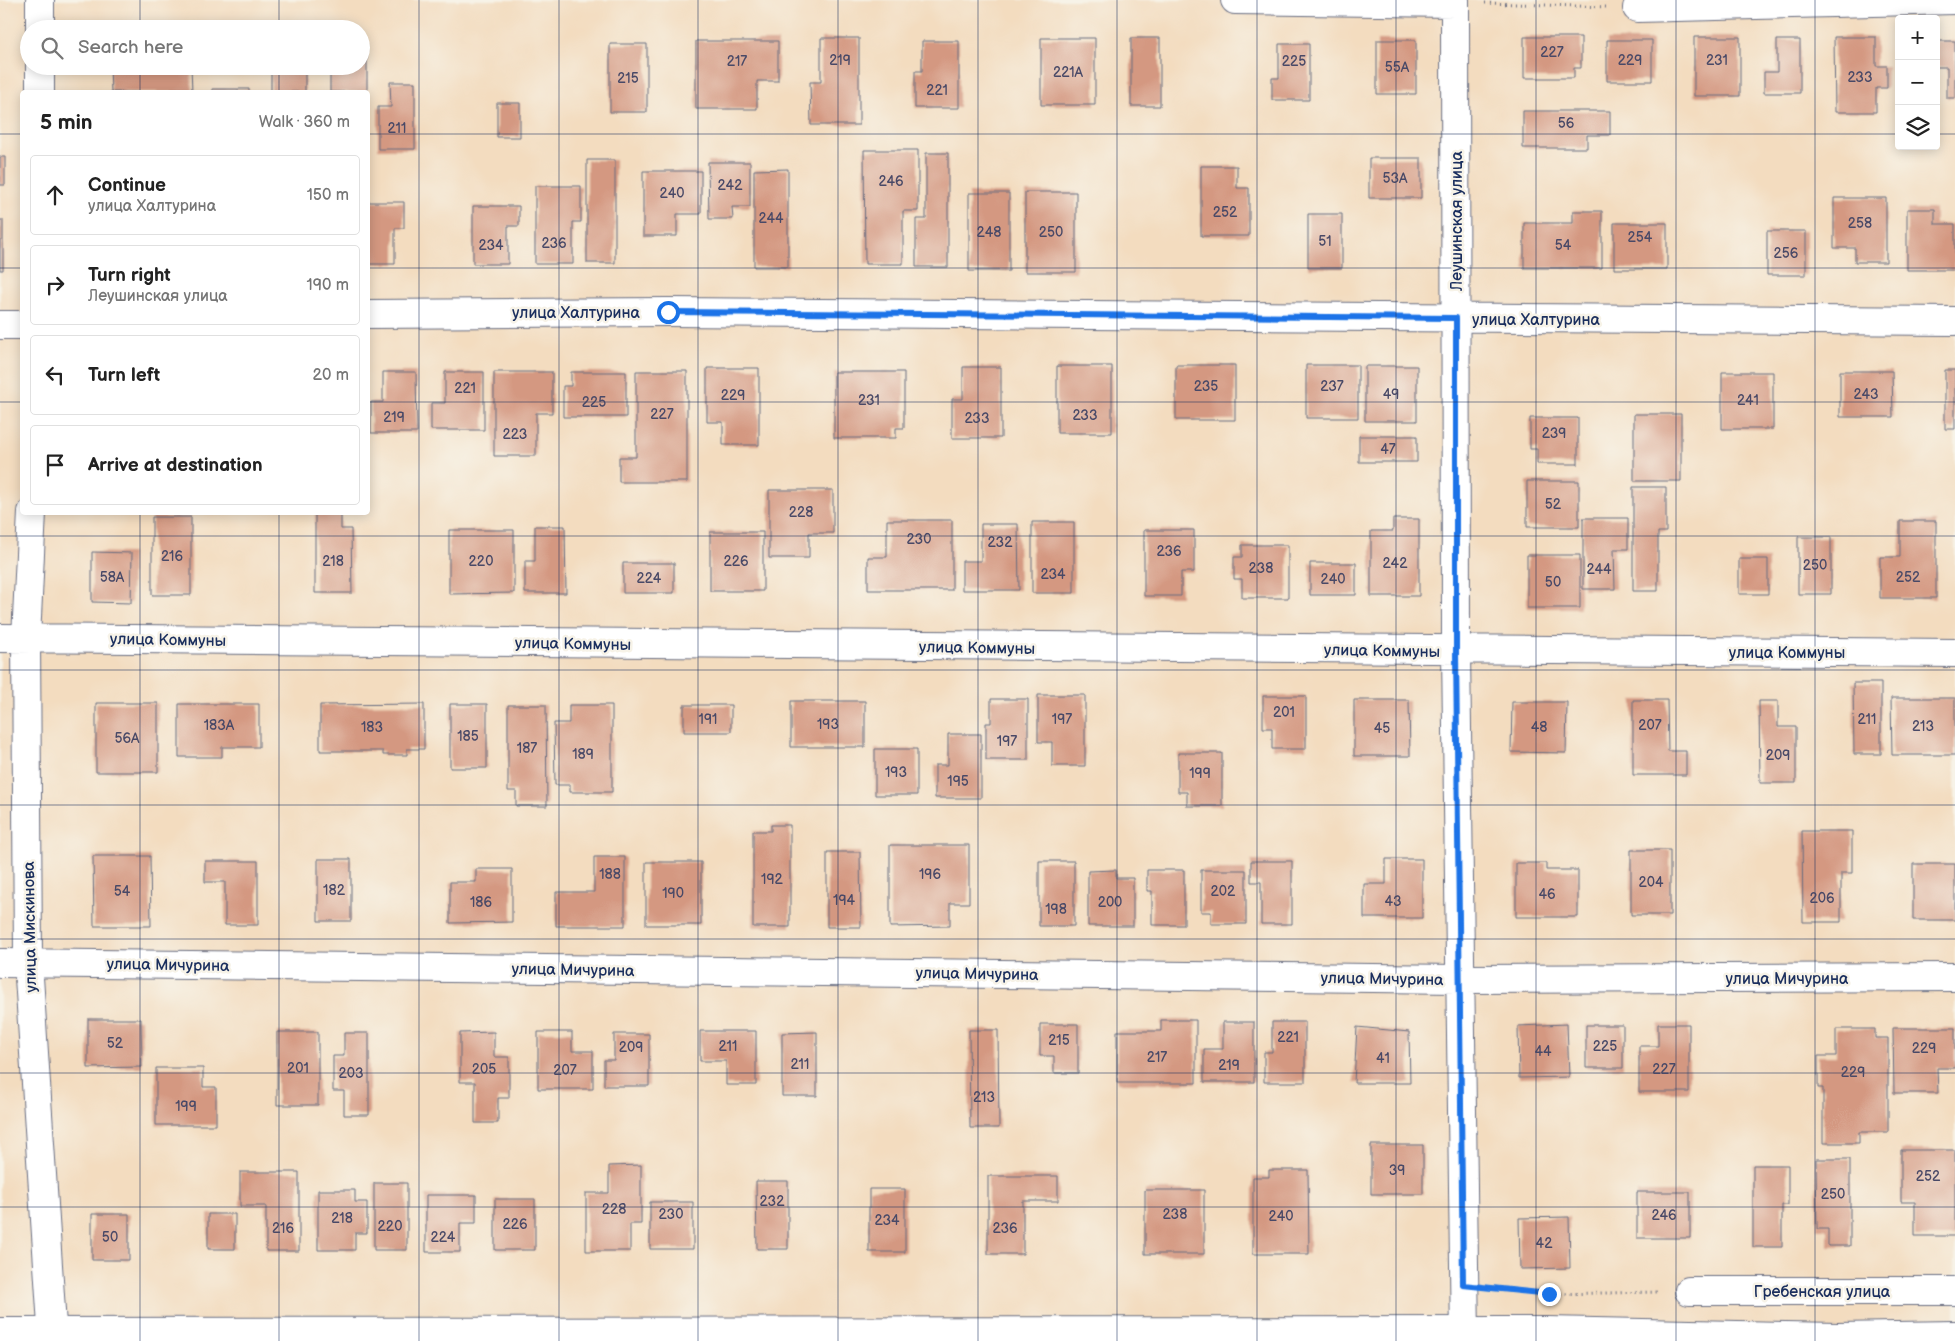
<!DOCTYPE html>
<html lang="en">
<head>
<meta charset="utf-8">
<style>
  :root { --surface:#fff; --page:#f6f6f6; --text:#222; --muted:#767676; --line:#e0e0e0 }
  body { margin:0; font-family:"Balsamiq Sans",sans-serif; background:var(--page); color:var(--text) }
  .controls { position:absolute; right:15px; top:15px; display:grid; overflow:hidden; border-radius:5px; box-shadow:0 2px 12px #0003 }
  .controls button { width:45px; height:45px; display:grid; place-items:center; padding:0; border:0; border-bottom:1px solid var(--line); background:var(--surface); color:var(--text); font:25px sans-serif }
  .stop { position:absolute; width:15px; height:15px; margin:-11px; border:4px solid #1a73e8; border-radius:50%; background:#fff }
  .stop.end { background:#1a73e8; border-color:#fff; box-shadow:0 1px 5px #0008 }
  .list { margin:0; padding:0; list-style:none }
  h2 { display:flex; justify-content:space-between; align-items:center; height:65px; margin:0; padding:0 20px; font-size:21px }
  h2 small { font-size:16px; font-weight:400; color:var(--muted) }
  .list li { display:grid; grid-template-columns:32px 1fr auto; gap:15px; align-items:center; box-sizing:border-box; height:80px; margin:0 10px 10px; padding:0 10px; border:1px solid var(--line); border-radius:5px }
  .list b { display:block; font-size:19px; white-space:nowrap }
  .list p { margin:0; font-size:16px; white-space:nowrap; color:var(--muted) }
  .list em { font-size:16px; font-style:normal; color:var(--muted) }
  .icon { flex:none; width:28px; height:28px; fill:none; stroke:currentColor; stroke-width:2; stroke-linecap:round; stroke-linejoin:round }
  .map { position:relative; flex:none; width:1955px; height:1341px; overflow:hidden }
  .search { position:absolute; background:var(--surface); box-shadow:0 2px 12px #0003; left:20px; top:20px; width:350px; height:55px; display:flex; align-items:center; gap:12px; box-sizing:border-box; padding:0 18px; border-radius:28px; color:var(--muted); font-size:19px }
  .panel { position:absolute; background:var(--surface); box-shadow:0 2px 12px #0003; left:20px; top:90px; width:350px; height:425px; border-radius:5px }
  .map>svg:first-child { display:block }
  .building { fill:#d49881 }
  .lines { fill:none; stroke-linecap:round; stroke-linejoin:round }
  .minor-casing { stroke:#676c80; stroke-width:30 }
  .path { stroke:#676c80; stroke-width:3; stroke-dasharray:1 4; stroke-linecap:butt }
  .minor { stroke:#fff; stroke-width:28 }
  .route { stroke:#1a73e8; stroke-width:6 }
  .grid { fill:none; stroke:#1b2f5e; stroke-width:1; stroke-opacity:0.55 }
  .labels { text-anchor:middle; stroke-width:5; stroke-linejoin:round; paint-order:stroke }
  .number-label { font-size:14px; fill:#494967 }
  .street-label { font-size:16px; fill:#1b2f5e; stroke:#f7f3e8 }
</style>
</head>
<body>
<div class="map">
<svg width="1955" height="1341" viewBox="0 0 1955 1341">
  <rect width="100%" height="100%" fill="#f7f3e8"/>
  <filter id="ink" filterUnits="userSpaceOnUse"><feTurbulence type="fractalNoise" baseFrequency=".02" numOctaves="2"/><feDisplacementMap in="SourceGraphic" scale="10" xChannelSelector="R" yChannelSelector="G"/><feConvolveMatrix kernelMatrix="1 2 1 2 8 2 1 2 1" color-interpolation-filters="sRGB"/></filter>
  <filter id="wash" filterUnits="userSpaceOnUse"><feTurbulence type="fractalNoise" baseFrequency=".0096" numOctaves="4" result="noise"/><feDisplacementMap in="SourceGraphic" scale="20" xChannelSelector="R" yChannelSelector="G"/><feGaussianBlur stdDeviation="1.12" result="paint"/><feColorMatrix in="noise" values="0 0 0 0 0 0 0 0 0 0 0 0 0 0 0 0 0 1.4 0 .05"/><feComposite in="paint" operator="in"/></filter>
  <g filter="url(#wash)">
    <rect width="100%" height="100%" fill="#f3dcbf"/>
    <g id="blocks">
      <!-- building -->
      <path class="building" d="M1524,37H1581V68H1574V78H1524Z
        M1694,37H1740V96H1694Z
        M1834,37H1876V66H1887V88H1876V112H1835Z
        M821,38H859V125H811L810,82H821Z
        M1041,38H1095V105H1041Z
        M1131,38H1160V106H1131Z
        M1377,40H1416V94H1377Z
        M1607,40H1652V81H1607Z
        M1777,40H1800V93H1764V72H1777Z
        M696,41H778V81H757V109H696Z
        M922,41H959V108H915V71H922Z
        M1936,41H1955V98H1947V67H1936Z
        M361,44H367V92H330V66H361Z
        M610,44H647V112H610Z
        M1279,44H1309V100H1272V78H1279Z
        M110,66H191L192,92H111Z
        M271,66H305V92H271Z
        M390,82H415V149H378V107H391Z
        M212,89H249V92H212Z
        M497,103H520V137H497Z
        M1523,111H1610V135H1587V148H1523Z
        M864,150H918V211H903V264H865Z
        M926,153H948V267H916V219H926Z
        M0,157H5V185H0Z
        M1369,158H1421V198H1369Z
        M587,160H615V263H587Z
        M708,162H750V207H732L733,219H709Z
        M1201,166H1237V188H1249V236H1201Z
        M788,169V267H754V170Z
        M643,171H701V214H677V236H643Z
        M535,186H581V222H573V264H535Z
        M1025,192H1076V272H1025Z
        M969,193H1009V271H969Z
        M1834,198H1886V262H1855V248H1834Z
        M368,202H404V228H395V264H368Z
        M473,206H519V226H508V264H473Z
        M1907,209H1935V224H1955V270H1907Z
        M1573,211H1602V268H1524V223H1573Z
        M1308,214H1342V268H1308Z
        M0,220H3V270H0Z
        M1614,223H1667V269H1614Z
        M1767,231H1806V275H1767Z
        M1176,365H1235V420H1176Z
        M1306,365H1358V418H1306Z
        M1057,366H1112V433H1057Z
        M1365,366H1417V421H1365Z
        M963,367H1001V438H952V399H963Z
        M707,368H759V445H723V422H707Z
        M1945,370H1955V429H1945Z
        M636,371H687V482H619V457H636Z
        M1840,371H1892L1893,417H1840Z
        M383,372H416L417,433H371V402H383Z
        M445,372H484V430H431V403H445Z
        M494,372H552V413H536V456H494Z
        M571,372H626V417H563V386H571Z
        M834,372H904V428H896V438H834Z
        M1722,372H1773V429H1722Z
        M1634,414H1681V481H1634Z
        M1530,418H1578V464H1537V449H1530Z
        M1359,436H1417V462H1359Z
        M1527,481H1579V527H1527Z
        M1633,487H1666V532H1658V591H1633Z
        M769,490H833V533H809V558H769Z
        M315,512H341V529H351L352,593H315Z
        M152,517H191V595H152Z
        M1583,518H1628V549H1614L1615,589H1583Z
        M1393,519H1419V596H1371V531H1393Z
        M887,520H952V590H868V557H887Z
        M1900,521H1936V598H1880V557H1900Z
        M1032,522H1074V593H1032Z
        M981,524H1018L1019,590H962V561H981Z
        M535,526H565L566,593H525V561H535Z
        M449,530H514V593L449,594Z
        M1144,530H1194V572H1181V596H1144Z
        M710,532H763V591H710Z
        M1798,537H1831V594H1798Z
        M1242,545H1288V598H1242V579H1234V557H1242Z
        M92,552L132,553L131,603L92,602Z
        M1527,555H1580V608H1527Z
        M1739,559H1768V594H1739Z
        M623,563H674V593H623Z
        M1310,563H1356V595H1310Z
        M1853,683H1881V754H1854Z
        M1038,695H1085V766H1052V742H1038Z
        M1263,696H1306V749H1272V728H1263Z
        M1891,698H1955V755H1892Z
        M991,699H1028V760H986V723H991Z
        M1354,700H1409L1410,756H1354Z
        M1633,700H1667L1668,751H1686V775H1633Z
        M791,701H865V747H791Z
        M1759,701H1778V727H1796V783H1760Z
        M1512,702H1567L1566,753L1511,752Z
        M96,703H158V772H96Z
        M179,704H259V747H222V757H179Z
        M424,704V749H407V755H383V751H320V705Z
        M450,704H487V768H450Z
        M508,705H546L547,806H516V791H508Z
        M569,705H612V792H570V785H555L554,723H569Z
        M684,705H731V732H684Z
        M948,734H981V798H935V765H948Z
        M875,749H917V795H875Z
        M1178,753H1222V806H1187V792H1178Z
        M771,825H790V927H753V831H771Z
        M1802,831H1852V873H1841V922H1803Z
        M890,845H969V903H950V926L890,927Z
        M1631,850H1670V915H1631Z
        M827,852H860L861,927H827Z
        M93,856H150L151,926H94Z
        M594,857H625V926H556V892H594Z
        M318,859H351V921H318Z
        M1386,859H1422V918H1364V884H1386Z
        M205,861H258V925H225V882H205Z
        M1039,861H1074V926H1039Z
        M1251,861H1292V924H1261V882H1251Z
        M646,862H701V925H646Z
        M1516,863H1546V870H1578V917H1516Z
        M1913,864H1955V920H1913Z
        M476,869H512V922L450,923V882H476Z
        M1116,870V878H1133V926H1088V871Z
        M1147,870H1184V925H1152V891H1147Z
        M1201,870H1246V924H1211V912H1201Z
        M88,1019H141L142,1067L88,1068Z
        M1161,1020H1196V1083H1117V1031H1161Z
        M1223,1022H1254V1082H1204V1049H1223Z
        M1272,1022H1305V1082H1264V1052H1272Z
        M1040,1024H1078V1073H1054V1056H1040Z
        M1567,1024L1569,1077L1519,1078L1518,1026Z
        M1658,1024H1689V1092H1639V1046H1658Z
        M1586,1025H1623V1068H1586Z
        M1357,1027L1409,1032L1410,1083H1354Z
        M1893,1028H1955V1068H1937L1938,1093H1894Z
        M1836,1029H1875V1038H1888V1132H1859V1143H1823V1088H1818V1056H1836Z
        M969,1030H998L999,1128H970Z
        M700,1031H756V1085H726V1061H700Z
        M277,1032H318V1105H277Z
        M494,1032V1057H509V1098H498V1123H475V1082H460V1033Z
        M538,1032H572V1051H593V1089H538Z
        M817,1032V1096H782V1033Z
        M344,1033H369V1115H344V1091H333V1056H344Z
        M614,1034H649V1086H604V1060H614Z
        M156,1068H203V1087H216V1125H156Z
        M1371,1145H1423V1194H1371Z
        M1901,1150H1955V1236H1915V1202H1901Z
        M1816,1159H1850V1246H1828V1229H1817Z
        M641,1165V1224H630V1251H586V1193H609V1166Z
        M1753,1165H1788V1205H1782V1247H1753Z
        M1269,1170H1308L1309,1254H1253V1177H1269Z
        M240,1172H299V1251H266V1206H240Z
        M988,1176H1058V1201H1023V1254H988Z
        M756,1181H788V1249H757Z
        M374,1183H407V1250H374Z
        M869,1189H905V1252H869Z
        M318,1190H355V1202H367V1233H355V1250H318Z
        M1145,1190H1204V1254H1145Z
        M1637,1192H1690V1238H1637Z
        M426,1195H476V1223H460V1252H426Z
        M495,1199H535V1250H495Z
        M650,1202H693V1249H650Z
        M92,1214H129V1260H92Z
        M208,1214H235V1249H208Z
        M1569,1217L1570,1268L1520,1269L1519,1218Z"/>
    </g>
  </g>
  <g filter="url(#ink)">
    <use href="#blocks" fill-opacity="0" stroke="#676c80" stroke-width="1"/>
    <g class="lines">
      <!-- minor casing -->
      <g class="minor-casing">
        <path id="minor" d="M40,0V29
          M1235,0L1455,3
          M1455,0L1456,651L1465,1341
          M1637,8L1955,0
          M40,66V92
          M368,314L668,312L1955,321
          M0,325H22
          M32,512L26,638L28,962L53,1341
          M0,638L1955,653
          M0,963L1459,979L1955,977
          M1689,1291H1955
          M0,1332L1547,1331L1838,1337L1955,1335"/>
      </g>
      <!-- path -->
      <path class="path" d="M1485,3L1607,7
        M1496,1288L1549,1294L1660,1292"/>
      <!-- minor -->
      <use href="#minor" class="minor"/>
    </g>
  </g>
  <g class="lines" filter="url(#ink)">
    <!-- route -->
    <path class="route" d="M668,312L1456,318V651L1463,1285L1549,1294"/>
  </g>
  <!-- grid -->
  <path class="grid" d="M140,0V29M279,0V29M419,0V1341M559,0V1341M698,0V1341M838,0V1341M978,0V1341M1117,0V1341M1257,0V1341M1396,0V1341M1536,0V1341M1676,0V1341M1815,0V1341M140,66V92M279,66V92M0,134H22M368,134H1899M1936,134H1955M0,268H22M368,268H1955M0,402H22M368,402H1955M140,512V1341M279,512V1341M0,536H1955M0,670H1955M0,805H1955M0,939H1955M0,1073H1955M0,1207H1955"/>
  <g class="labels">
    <!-- number labels -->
    <g class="number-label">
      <text x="1552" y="57">227</text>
      <text x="840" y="65">219</text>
      <text x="1630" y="65">229</text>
      <text x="1717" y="65">231</text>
      <text x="737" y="66">217</text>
      <text x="1294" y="66">225</text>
      <text x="1397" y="72">55А</text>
      <text x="1068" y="77">221А</text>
      <text x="1860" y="82">233</text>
      <text x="628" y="83">215</text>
      <text x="937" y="95">221</text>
      <text x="1566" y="128">56</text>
      <text x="397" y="133">211</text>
      <text x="1395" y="183">53А</text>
      <text x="891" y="186">246</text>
      <text x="730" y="190">242</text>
      <text x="672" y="198">240</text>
      <text x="1225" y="217">252</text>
      <text x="771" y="223">244</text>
      <text x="1860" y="228">258</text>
      <text x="989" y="237">248</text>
      <text x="1051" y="237">250</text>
      <text x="1640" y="242">254</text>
      <text x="1325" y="246">51</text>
      <text x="554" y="248">236</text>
      <text x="491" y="250">234</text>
      <text x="1563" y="250">54</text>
      <text x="1786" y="258">256</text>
      <text x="1206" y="391">235</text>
      <text x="1332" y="391">237</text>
      <text x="465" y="393">221</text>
      <text x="1391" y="399">49</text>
      <text x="1866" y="399">243</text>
      <text x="733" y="400">229</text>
      <text x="869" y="405">231</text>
      <text x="1748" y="405">241</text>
      <text x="594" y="407">225</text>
      <text x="662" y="419">227</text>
      <text x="1085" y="420">233</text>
      <text x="394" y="422">219</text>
      <text x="977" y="423">233</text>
      <text x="1554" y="438">239</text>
      <text x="515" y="439">223</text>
      <text x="1388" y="454">47</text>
      <text x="1553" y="509">52</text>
      <text x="801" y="517">228</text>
      <text x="919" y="544">230</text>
      <text x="1000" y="547">232</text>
      <text x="1169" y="556">236</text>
      <text x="172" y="561">216</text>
      <text x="333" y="566">218</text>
      <text x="481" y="566">220</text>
      <text x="736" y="566">226</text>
      <text x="1395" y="568">242</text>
      <text x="1815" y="570">250</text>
      <text x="1261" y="573">238</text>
      <text x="1599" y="574">244</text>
      <text x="1053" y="579">234</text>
      <text x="112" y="582">58А</text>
      <text x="1908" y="582">252</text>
      <text x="649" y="583">224</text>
      <text x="1333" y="584">240</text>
      <text x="1553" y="587">50</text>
      <text x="1284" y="717">201</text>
      <text x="708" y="724">191</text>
      <text x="1062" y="724">197</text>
      <text x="1867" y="724">211</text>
      <text x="828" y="729">193</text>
      <text x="219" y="730">183А</text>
      <text x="1650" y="730">207</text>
      <text x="1923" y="731">213</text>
      <text x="372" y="732">183</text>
      <text x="1539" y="732">48</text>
      <text x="1382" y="733">45</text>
      <text x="468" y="741">185</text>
      <text x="127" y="743">56А</text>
      <text x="1007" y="746">197</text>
      <text x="527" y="753">187</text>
      <text x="583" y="759">189</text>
      <text x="1778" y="760">209</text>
      <text x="896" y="777">193</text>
      <text x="1200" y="778">199</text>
      <text x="958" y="786">195</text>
      <text x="610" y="879">188</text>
      <text x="930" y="879">196</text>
      <text x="772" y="884">192</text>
      <text x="1651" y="887">204</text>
      <text x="334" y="895">182</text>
      <text x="122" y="896">54</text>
      <text x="1223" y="896">202</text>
      <text x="673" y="898">190</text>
      <text x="1547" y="899">46</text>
      <text x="1822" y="903">206</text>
      <text x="844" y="905">194</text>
      <text x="1393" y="906">43</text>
      <text x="481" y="907">186</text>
      <text x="1110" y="907">200</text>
      <text x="1056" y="914">198</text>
      <text x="1288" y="1042">221</text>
      <text x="1059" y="1045">215</text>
      <text x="115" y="1048">52</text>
      <text x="728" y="1051">211</text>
      <text x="1605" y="1051">225</text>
      <text x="631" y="1052">209</text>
      <text x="1924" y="1053">229</text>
      <text x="1543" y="1056">44</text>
      <text x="1157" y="1062">217</text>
      <text x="1383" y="1063">41</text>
      <text x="800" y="1069">211</text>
      <text x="1229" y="1070">219</text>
      <text x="298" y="1073">201</text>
      <text x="484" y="1074">205</text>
      <text x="1664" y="1074">227</text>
      <text x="565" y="1075">207</text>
      <text x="1853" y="1077">229</text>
      <text x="351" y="1078">203</text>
      <text x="984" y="1102">213</text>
      <text x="186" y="1111">199</text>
      <text x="1397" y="1175">39</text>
      <text x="1928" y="1181">252</text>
      <text x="1833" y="1199">250</text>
      <text x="772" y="1206">232</text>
      <text x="614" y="1214">228</text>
      <text x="671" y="1219">230</text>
      <text x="1175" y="1219">238</text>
      <text x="1664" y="1220">246</text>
      <text x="1281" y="1221">240</text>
      <text x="342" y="1223">218</text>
      <text x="887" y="1225">234</text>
      <text x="515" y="1229">226</text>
      <text x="390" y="1231">220</text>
      <text x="283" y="1233">216</text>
      <text x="1005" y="1233">236</text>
      <text x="110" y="1242">50</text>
      <text x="443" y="1242">224</text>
      <text x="1544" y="1248">42</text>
    </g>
    <!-- street labels -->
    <g class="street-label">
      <text transform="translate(1456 221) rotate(-90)" y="6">Леушинская улица</text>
      <text x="576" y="318">улица Халтурина</text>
      <text x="1536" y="325">улица Халтурина</text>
      <text transform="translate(168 639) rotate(1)" y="6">улица Коммуны</text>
      <text transform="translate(573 643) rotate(1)" y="6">улица Коммуны</text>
      <text transform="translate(977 647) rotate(1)" y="6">улица Коммуны</text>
      <text transform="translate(1382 650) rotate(1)" y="6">улица Коммуны</text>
      <text x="1787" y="658">улица Коммуны</text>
      <text transform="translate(29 927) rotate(-91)" y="6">улица Мискинова</text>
      <text transform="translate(168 964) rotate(1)" y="6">улица Мичурина</text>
      <text transform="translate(573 969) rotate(1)" y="6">улица Мичурина</text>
      <text transform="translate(977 973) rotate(1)" y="6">улица Мичурина</text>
      <text transform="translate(1382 978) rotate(1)" y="6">улица Мичурина</text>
      <text x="1787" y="984">улица Мичурина</text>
      <text x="1822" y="1297">Гребенская улица</text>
    </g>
  </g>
</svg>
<div class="controls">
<button>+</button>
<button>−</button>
<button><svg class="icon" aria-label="layers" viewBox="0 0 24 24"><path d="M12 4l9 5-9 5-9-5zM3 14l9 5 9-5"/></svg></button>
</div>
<div class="stop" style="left:668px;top:312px"></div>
<div class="stop end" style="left:1549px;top:1294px"></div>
<div class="search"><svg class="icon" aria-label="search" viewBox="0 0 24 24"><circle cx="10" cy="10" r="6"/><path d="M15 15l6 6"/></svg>Search here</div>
<section class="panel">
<h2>5 min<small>Walk · 360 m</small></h2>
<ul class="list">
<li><svg class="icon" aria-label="ahead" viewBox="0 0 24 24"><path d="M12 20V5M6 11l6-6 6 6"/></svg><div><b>Continue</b><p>улица Халтурина</p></div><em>150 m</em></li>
<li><svg class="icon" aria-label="right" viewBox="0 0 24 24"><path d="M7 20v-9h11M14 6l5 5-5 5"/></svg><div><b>Turn right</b><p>Леушинская улица</p></div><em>190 m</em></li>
<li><svg class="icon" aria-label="left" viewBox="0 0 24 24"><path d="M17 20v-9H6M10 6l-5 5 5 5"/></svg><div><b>Turn left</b></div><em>20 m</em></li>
<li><svg class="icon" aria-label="arrive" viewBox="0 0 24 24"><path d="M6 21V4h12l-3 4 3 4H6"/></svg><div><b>Arrive at destination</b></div></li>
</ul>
</section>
</div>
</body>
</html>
